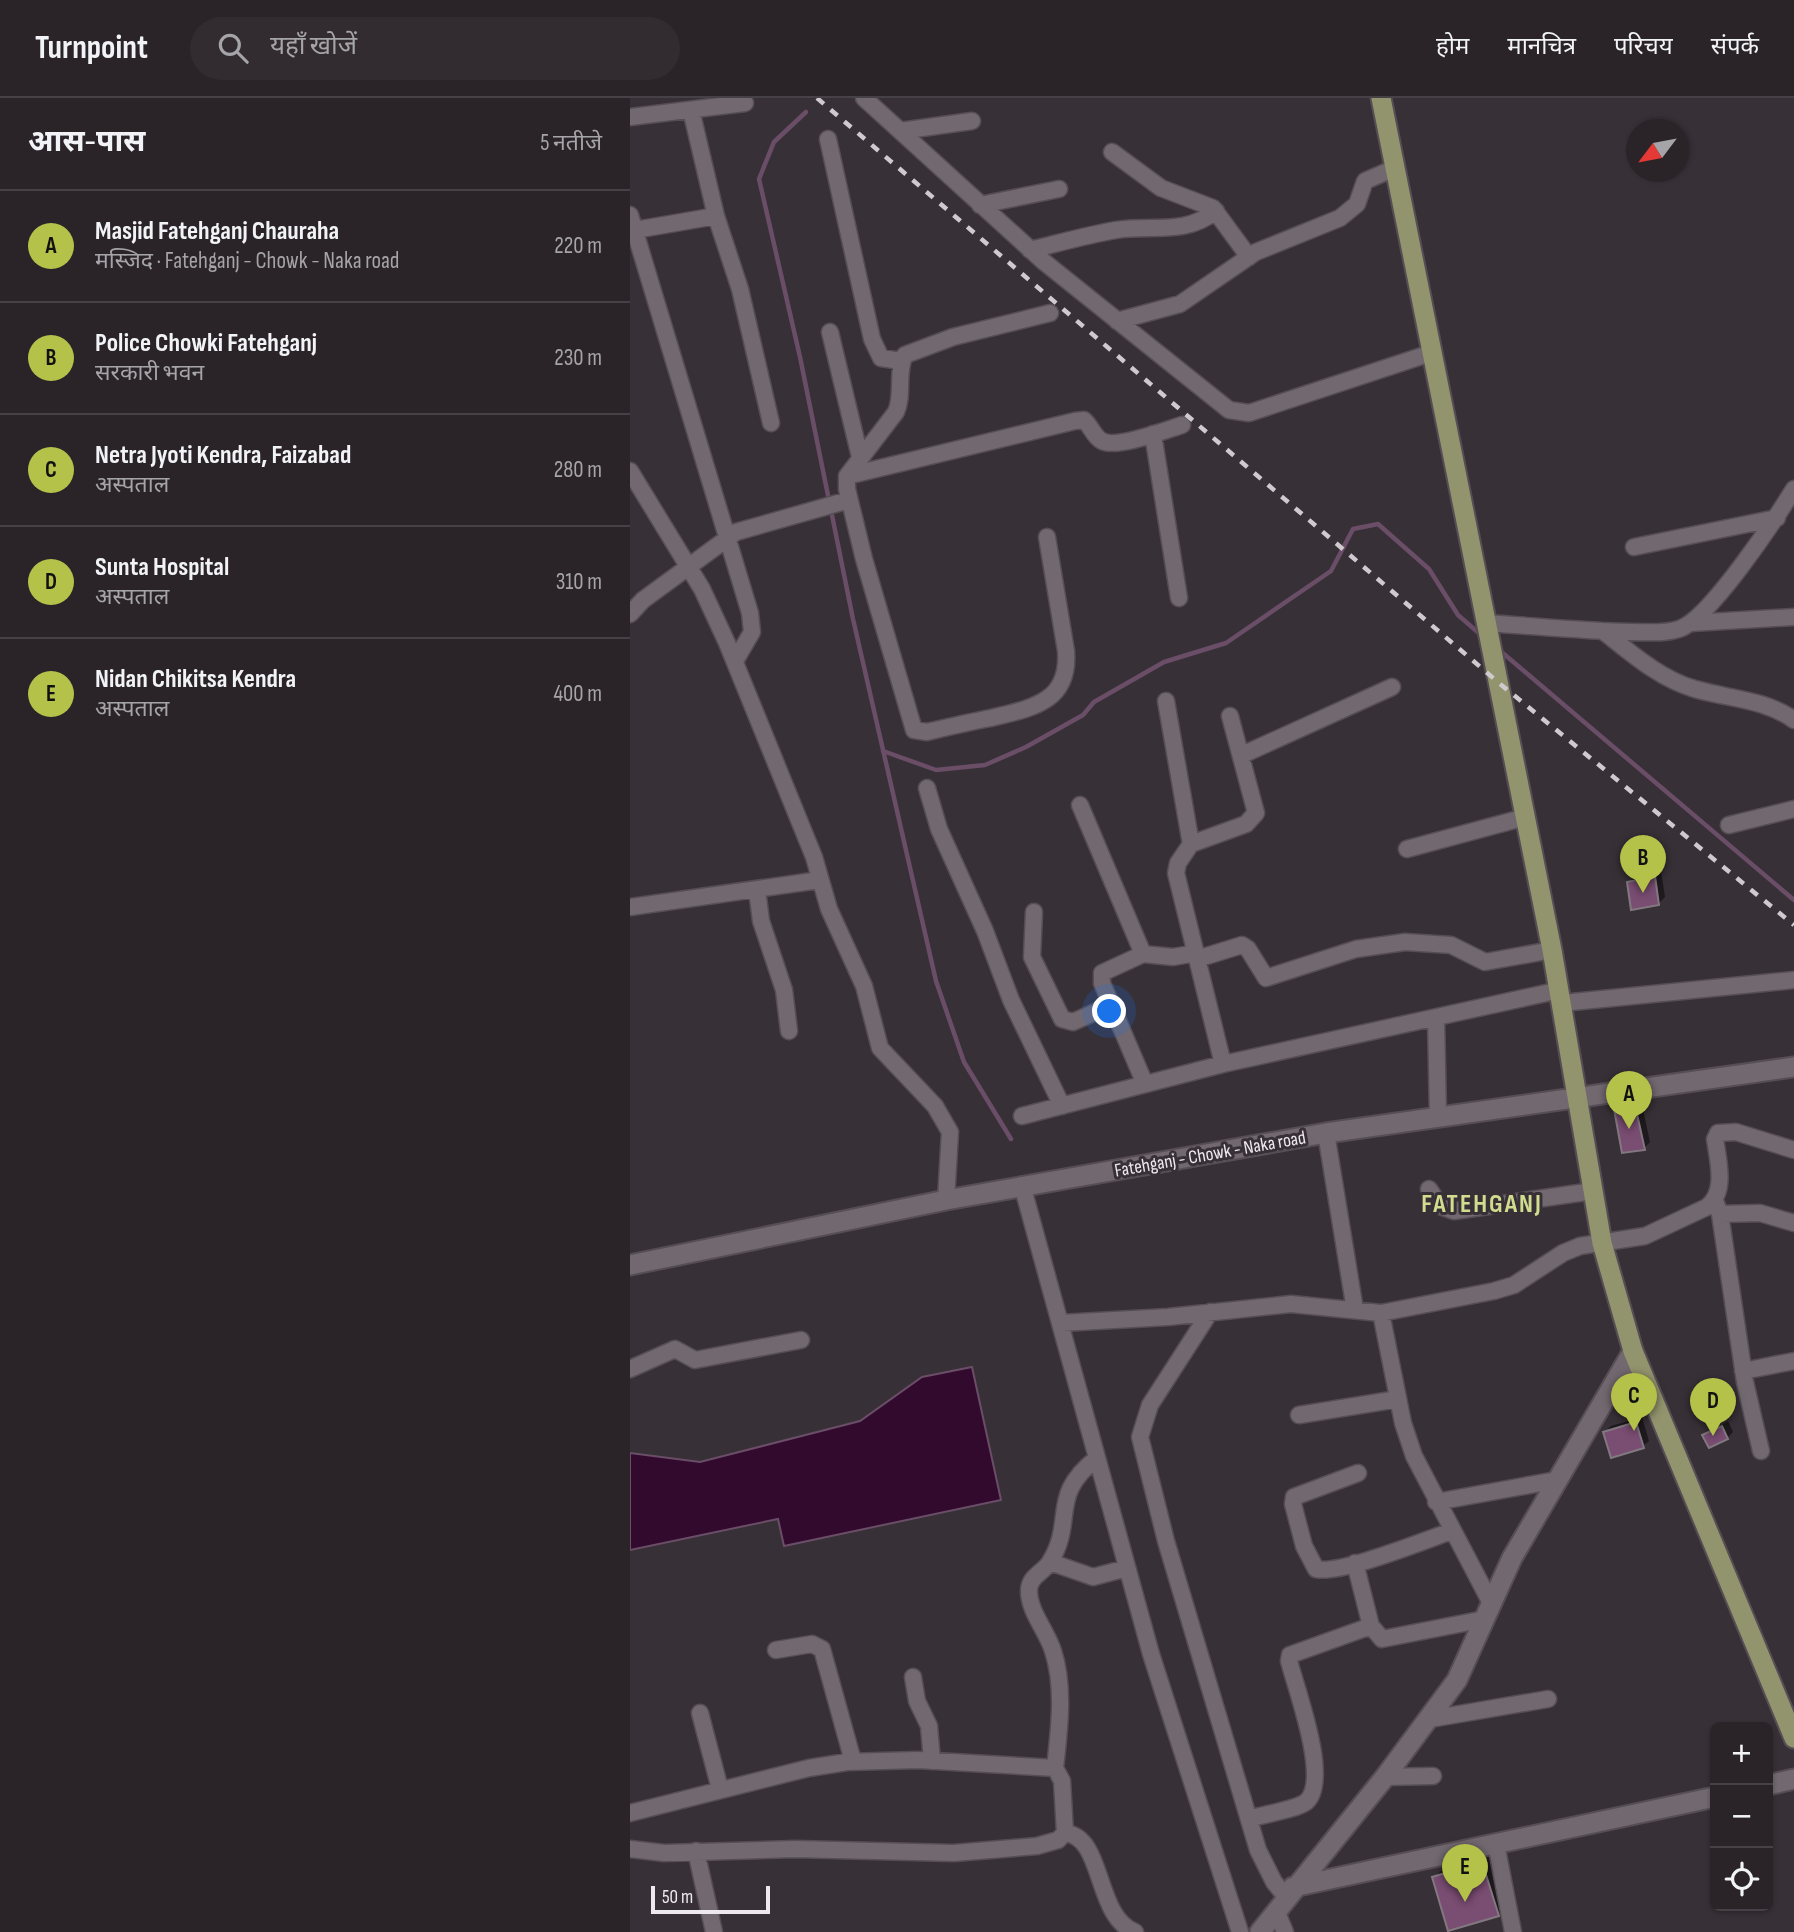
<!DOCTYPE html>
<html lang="hi">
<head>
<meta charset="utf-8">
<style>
  :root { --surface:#2a2429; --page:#322c31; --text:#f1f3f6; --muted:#a5a4a8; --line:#464146; --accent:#b5c24a }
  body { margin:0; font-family:"Sofia Sans Condensed","Noto Sans Devanagari",sans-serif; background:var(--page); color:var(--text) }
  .controls { position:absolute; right:21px; bottom:21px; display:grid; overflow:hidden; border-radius:10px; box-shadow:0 2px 5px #0004 }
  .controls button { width:63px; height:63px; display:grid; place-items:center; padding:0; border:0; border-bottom:2px solid var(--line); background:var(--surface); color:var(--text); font:35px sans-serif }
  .compass { position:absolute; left:996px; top:21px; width:63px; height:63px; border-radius:50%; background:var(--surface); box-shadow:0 2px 5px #0004; rotate:238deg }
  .scale { position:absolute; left:21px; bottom:18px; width:119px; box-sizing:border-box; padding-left:7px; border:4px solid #eee9ed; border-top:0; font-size:19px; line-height:24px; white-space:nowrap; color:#eee9ed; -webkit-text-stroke:5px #383037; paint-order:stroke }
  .you { position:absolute; left:480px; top:914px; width:24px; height:24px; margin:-18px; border:5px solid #fff; border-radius:50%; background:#1a73e8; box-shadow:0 0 0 10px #1a73e833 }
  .badge { display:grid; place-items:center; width:46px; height:46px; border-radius:50%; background:var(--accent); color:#111; font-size:23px; font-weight:700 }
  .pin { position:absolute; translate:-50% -58px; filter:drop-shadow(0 2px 4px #0008) }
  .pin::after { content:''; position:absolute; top:37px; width:24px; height:21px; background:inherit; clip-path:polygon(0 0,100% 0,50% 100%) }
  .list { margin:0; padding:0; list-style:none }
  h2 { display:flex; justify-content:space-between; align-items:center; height:91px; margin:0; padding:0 28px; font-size:30px }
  h2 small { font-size:23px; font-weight:400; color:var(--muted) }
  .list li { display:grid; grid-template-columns:46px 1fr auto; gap:21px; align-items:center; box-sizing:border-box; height:112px; padding:0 28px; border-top:2px solid var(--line) }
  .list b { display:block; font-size:26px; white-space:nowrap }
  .list p { margin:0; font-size:23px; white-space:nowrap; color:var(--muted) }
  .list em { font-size:23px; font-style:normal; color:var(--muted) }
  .icon { flex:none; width:38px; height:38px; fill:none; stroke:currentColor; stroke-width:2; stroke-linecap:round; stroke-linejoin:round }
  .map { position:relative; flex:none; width:1164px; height:1834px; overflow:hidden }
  header { display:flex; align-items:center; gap:42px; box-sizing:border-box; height:98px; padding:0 35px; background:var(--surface); border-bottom:2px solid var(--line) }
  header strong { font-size:33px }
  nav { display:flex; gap:38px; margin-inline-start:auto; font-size:24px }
  .search { width:490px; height:63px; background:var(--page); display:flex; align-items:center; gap:18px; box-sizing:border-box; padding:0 24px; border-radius:38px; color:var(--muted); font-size:26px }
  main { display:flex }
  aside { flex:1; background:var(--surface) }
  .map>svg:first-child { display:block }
  .water { fill:#320a2e; stroke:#6a4d67; stroke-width:2 }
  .shadow { fill:#0007 }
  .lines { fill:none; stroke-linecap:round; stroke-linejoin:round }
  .stream { stroke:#6a4d67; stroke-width:4.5 }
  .building { fill:#7a4d73; stroke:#827880; stroke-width:2 }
  .minor-casing { stroke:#564e54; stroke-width:19 }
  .tertiary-casing { stroke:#564e54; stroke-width:23 }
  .primary-casing { stroke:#564e54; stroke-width:23 }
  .minor { stroke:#726870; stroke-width:16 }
  .tertiary { stroke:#726870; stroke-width:19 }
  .primary { stroke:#92946d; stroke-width:19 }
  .rail { stroke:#cfcace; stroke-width:4.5; stroke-dasharray:9 9; stroke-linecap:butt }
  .labels { text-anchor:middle; stroke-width:6; stroke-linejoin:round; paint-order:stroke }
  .street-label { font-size:19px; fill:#eee9ed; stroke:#383037 }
  .district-label { font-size:26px; font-weight:bold; letter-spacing:2px; fill:#d1dc8f; stroke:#383037 }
</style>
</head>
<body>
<header>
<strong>Turnpoint</strong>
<div class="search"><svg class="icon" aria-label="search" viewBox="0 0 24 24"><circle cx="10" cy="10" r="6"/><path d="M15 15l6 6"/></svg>यहाँ खोजें</div>
<nav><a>होम</a><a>मानचित्र</a><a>परिचय</a><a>संपर्क</a></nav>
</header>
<main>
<aside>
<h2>आस-पास<small>5 नतीजे</small></h2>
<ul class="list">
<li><span class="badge">A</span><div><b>Masjid Fatehganj Chauraha</b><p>मस्जिद · Fatehganj - Chowk - Naka road</p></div><em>220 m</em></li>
<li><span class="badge">B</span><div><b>Police Chowki Fatehganj</b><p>सरकारी भवन</p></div><em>230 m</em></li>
<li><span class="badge">C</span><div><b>Netra Jyoti Kendra, Faizabad</b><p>अस्पताल</p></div><em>280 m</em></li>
<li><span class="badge">D</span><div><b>Sunta Hospital</b><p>अस्पताल</p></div><em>310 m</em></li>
<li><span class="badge">E</span><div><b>Nidan Chikitsa Kendra</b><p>अस्पताल</p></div><em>400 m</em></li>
</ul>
</aside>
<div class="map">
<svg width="1164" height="1834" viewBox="0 0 1164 1834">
  <rect width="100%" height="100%" fill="#383037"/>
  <!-- water -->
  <path class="water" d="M342,1269L371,1402L154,1448L148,1421L0,1452V1355L70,1364L230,1323L292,1279Z"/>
  <!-- shadow -->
  <path class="shadow" d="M1031,773L1035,799L1029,805L999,784L1005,778Z
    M1011,1002L1020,1044L1014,1050L986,1012L992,1006Z
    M1012,1319L1019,1343L1013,1348L975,1334L981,1328Z
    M1098,1323L1103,1334L1097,1340L1074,1337Z
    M861,1756L877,1807L868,1816L804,1780L813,1771Z"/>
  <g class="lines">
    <!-- stream -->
    <path class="stream" d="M176,14L144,44L129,81L170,259L223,521L306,883L334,964L381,1041
      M868,551L1164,802
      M253,653L306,672L355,667L396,649L453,617L464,604L534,564L596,545L701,473L723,431L748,426L799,471L828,517L851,537"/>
  </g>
  <!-- building -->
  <path class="building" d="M1025,778L1029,807L1001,812L997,784Z
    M1005,1007L1015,1052L992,1055L984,1011Z
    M1006,1324L1014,1350L981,1360L973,1334Z
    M1092,1328L1098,1341L1079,1350L1072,1337Z
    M852,1764L869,1818L818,1833L802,1779Z"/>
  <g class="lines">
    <!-- minor casing -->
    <g class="minor-casing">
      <path id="minor" d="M234,0L413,163L599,312L619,315L801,255
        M61,12L86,118L110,191L141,325
        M0,19L115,5
        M270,33L342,23
        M198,41L242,241L251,260L271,263
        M482,54L531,90L583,110L619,159
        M350,107L429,91
        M0,117L120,515L122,534L105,563
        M5,132L86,118
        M400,152C429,145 457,137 486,132C524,126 553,138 586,113
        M487,223L550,206L626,154L710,120L727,106L735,83L765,70
        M200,234L230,359
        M523,336L549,500
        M0,373L72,491L97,545L184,759L199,811L234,888L250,950L305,1008L320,1034L316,1102
        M217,378L445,323L454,322C461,328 464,339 472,343C486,351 536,332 552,327
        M417,439L436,553C440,604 402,610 361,620C339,624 318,629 297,634L284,632L234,461L217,391V378L266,314C274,296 266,274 275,257L323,239L420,215
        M1004,449L1147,420
        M0,516L13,502L106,434L219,402
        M856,525C904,528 953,533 1001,534C1017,534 1034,536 1049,531C1079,522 1146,420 1164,391
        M1061,525L1164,519
        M973,533C1001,555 1030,581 1065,591C1099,601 1135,601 1164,622
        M612,657L762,589
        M297,690L309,731L355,833L381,902L432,1008
        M450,707L513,856
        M1099,727L1164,711
        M561,746L616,726L626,715L600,618
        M777,751L896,719
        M127,792L131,823L154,892L159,933
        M0,809L190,782
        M404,814L402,859L432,921L443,924L481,907
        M567,861L612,847L618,851L636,880L726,851L775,844L821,847L855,864L922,852
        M932,905L1164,882
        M806,920L808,1018
        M593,966L930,892
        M515,986L472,885V875L513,856L543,859L566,855
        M392,1018L593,966L546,775L548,765L561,746L536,603
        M696,1035L725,1212
        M392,1087L521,1556L610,1834
        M799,1091L810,1108L824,1113L963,1093
        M1085,1103L1090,1116L1115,1284L1131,1353
        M1090,1116L1130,1115L1164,1125
        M580,1214L520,1307L510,1339L536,1443L628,1752L644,1784L656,1799
        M751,1215L773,1325L784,1358L861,1505
        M431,1225L538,1219L661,1206L751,1215L864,1193L884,1187L933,1155L950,1148L1015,1138L1077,1109C1097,1094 1088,1063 1085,1041L1088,1035L1106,1034L1164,1052
        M0,1271L45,1251L65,1262L171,1242
        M1113,1273L1164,1263
        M669,1317L768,1301
        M728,1375L664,1399L663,1406L674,1448L686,1471C710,1477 795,1442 822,1433
        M806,1404L927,1382
        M420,1464L463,1479L497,1470
        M725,1465L741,1528L752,1541L855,1521
        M146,1552L182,1546L192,1551L223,1663
        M283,1579L287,1603L299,1628L302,1663
        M70,1615L90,1691
        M800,1621L918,1601
        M425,1670C429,1633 435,1589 423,1553C417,1533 399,1514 399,1493C399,1478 413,1475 420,1464C446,1421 418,1398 467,1360
        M755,1679L803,1678
        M0,1715L179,1670L217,1664L288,1662L425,1670L432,1683L435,1735L428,1742L407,1748L324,1755L165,1751L34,1755L0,1751
        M619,1721C634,1716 665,1712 676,1704C701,1683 666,1591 659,1563L660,1557L741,1528
        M435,1735C475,1739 464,1818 505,1834
        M866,1746L883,1834
        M66,1753L84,1834
        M646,1812L655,1834"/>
    </g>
    <!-- tertiary casing -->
    <g class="tertiary-casing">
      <path id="tertiary" d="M0,1167L316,1102L696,1035L1164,969
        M1138,1687L1164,1681
        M663,1789L1085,1699
        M630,1834L755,1679L827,1582L882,1460L1003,1253"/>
    </g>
    <!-- primary casing -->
    <g class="primary-casing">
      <path id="primary" d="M751,0L922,852L972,1145L1003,1253L1164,1640"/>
    </g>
    <!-- minor -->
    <use href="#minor" class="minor"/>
    <!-- tertiary -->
    <use href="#tertiary" class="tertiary"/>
    <!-- primary -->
    <use href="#primary" class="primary"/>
    <!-- rail -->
    <path class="rail" d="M187,0L869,585L1164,827"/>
  </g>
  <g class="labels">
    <!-- street labels -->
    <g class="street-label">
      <text transform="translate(580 1055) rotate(-10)" y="7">Fatehganj - Chowk - Naka road</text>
    </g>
    <!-- district labels -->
    <g class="district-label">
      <text x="852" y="1114">FATEHGANJ</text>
    </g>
  </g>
</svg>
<div class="controls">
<button>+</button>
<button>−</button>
<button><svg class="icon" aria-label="locate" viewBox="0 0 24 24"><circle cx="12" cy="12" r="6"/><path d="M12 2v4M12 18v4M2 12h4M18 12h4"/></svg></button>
</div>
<svg class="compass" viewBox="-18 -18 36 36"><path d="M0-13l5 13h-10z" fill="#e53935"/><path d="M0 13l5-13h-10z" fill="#a5a4a8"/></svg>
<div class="scale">50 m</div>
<div class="you"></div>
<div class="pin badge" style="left:999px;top:1031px">A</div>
<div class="pin badge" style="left:1013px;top:795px">B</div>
<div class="pin badge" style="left:1004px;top:1333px">C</div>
<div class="pin badge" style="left:1083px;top:1338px">D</div>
<div class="pin badge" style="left:835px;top:1804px">E</div>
</div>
</main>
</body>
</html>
